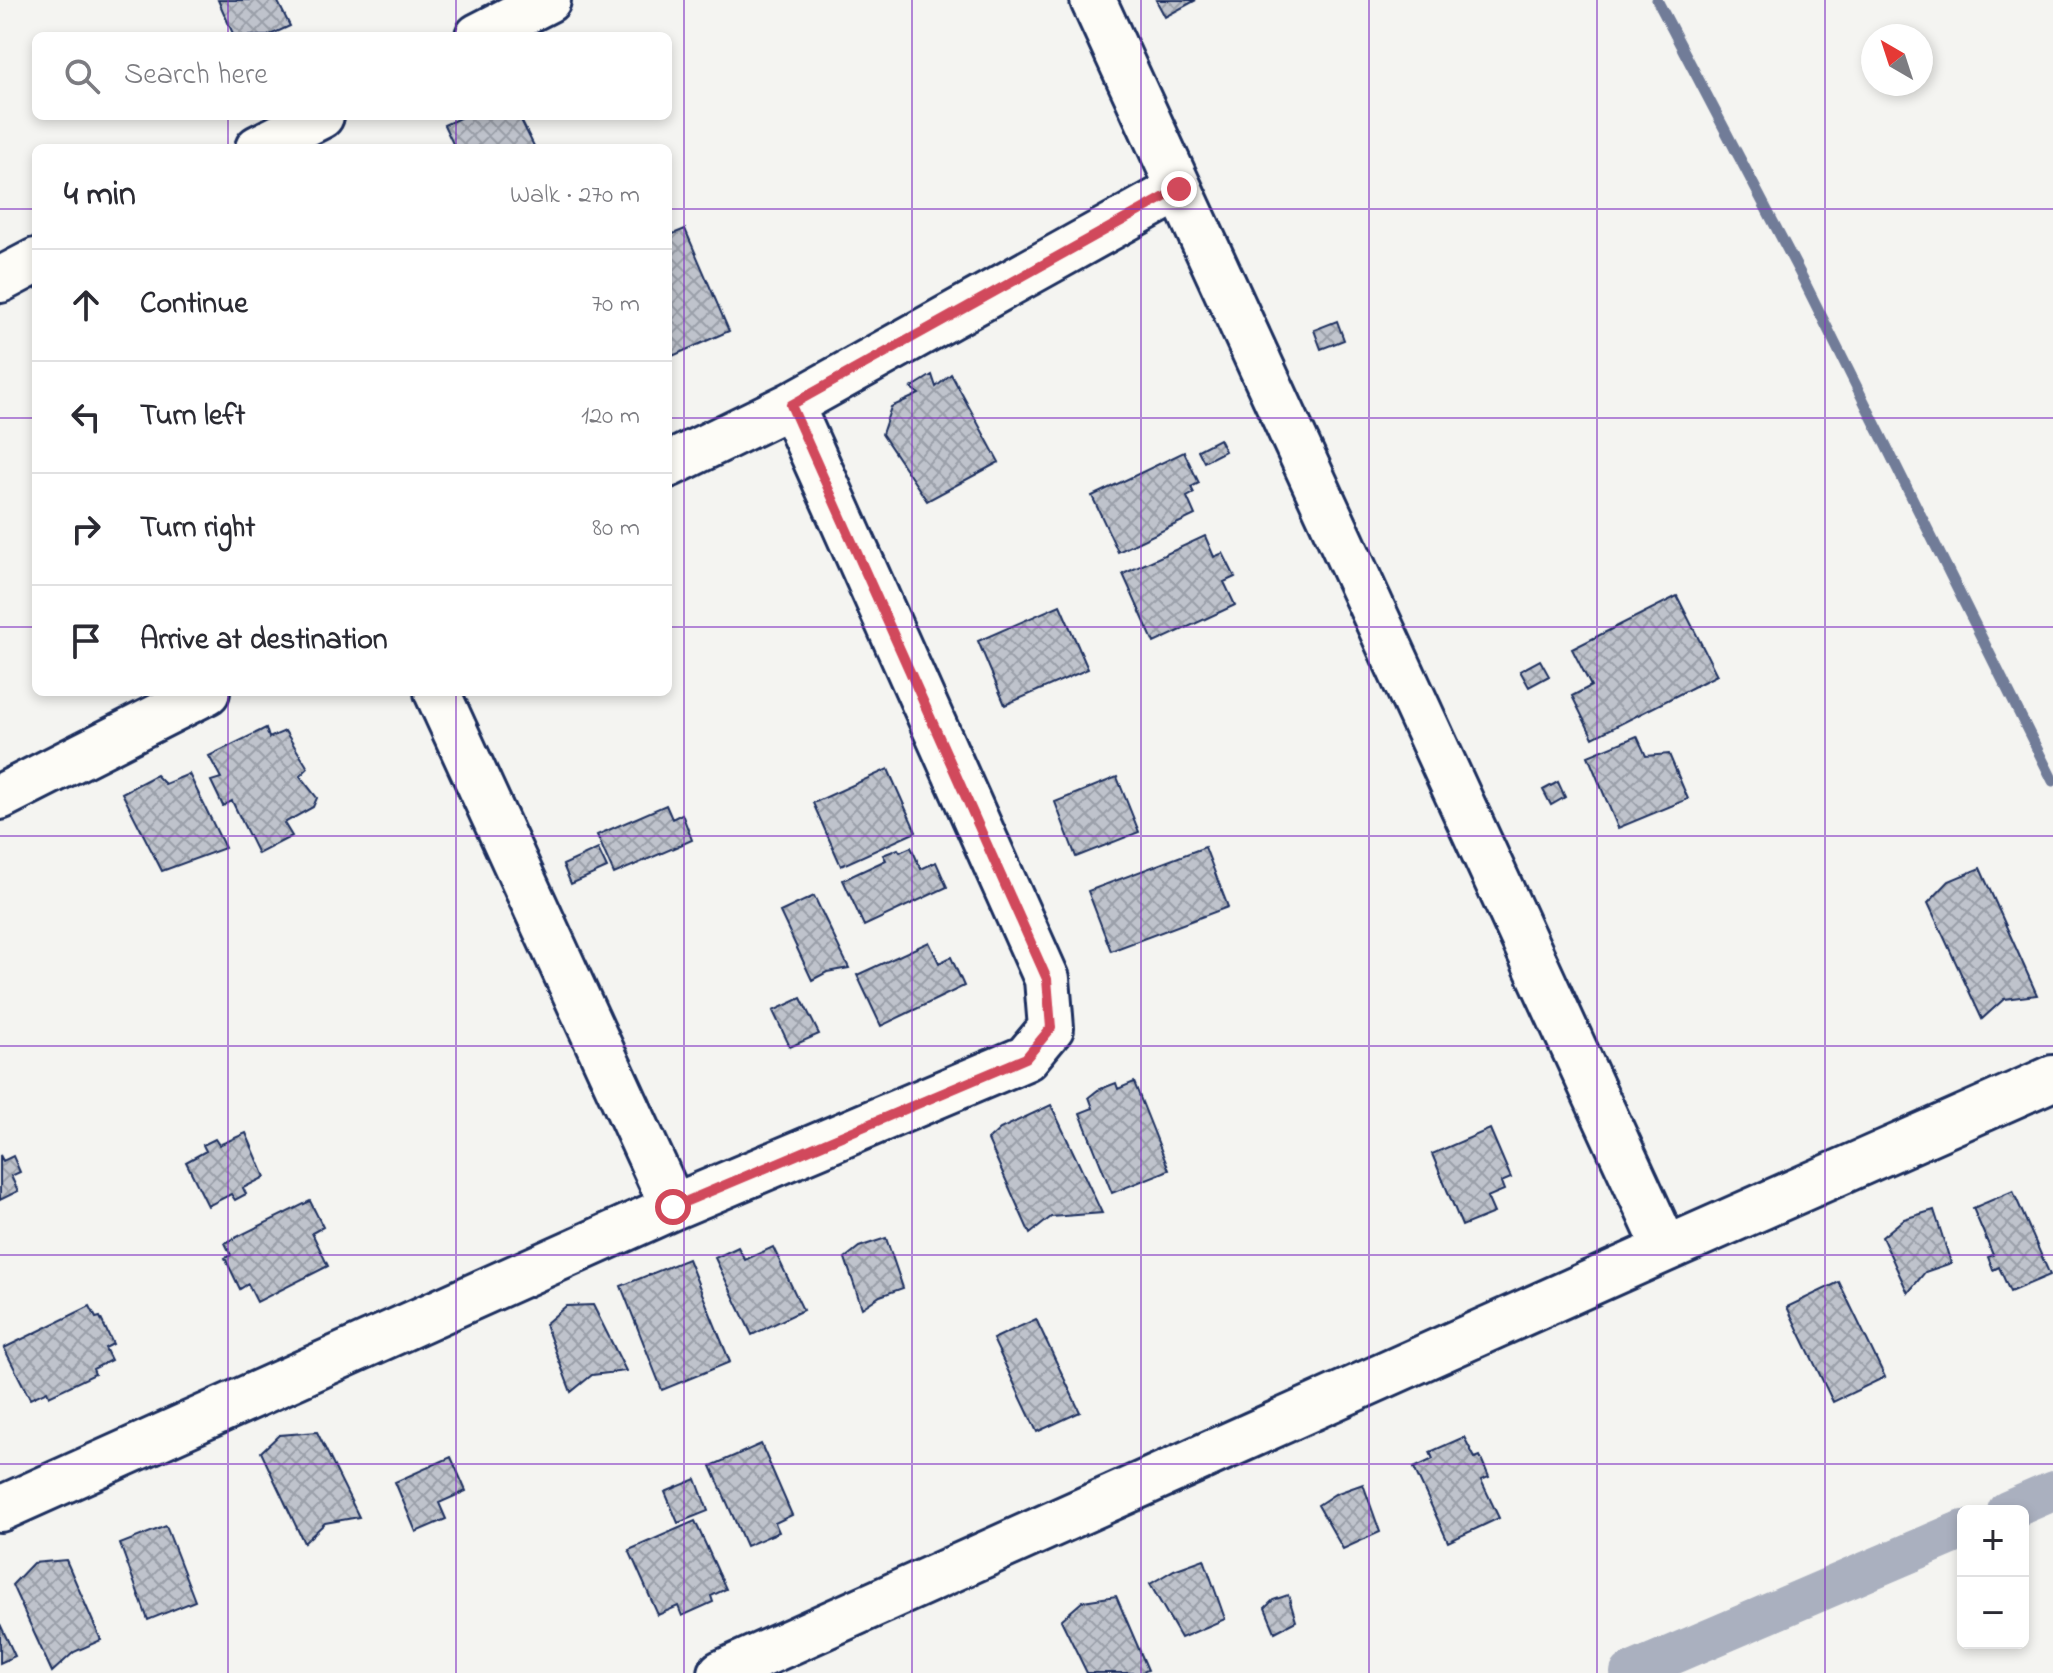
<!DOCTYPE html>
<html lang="en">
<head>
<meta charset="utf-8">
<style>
  :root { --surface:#fff; --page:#f7f7f7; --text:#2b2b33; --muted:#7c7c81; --line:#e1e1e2 }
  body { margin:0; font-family:"Indie Flower",sans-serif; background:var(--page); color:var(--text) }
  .controls { position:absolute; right:24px; bottom:24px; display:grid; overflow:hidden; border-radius:12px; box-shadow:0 4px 12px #0003 }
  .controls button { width:72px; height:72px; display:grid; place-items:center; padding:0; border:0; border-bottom:2px solid var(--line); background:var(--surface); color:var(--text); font:40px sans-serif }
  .compass { position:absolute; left:1861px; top:24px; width:72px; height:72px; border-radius:50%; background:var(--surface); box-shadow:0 4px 12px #0003; rotate:321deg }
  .stop { position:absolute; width:24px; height:24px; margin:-18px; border:6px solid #d1495b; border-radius:50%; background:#fff }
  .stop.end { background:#d1495b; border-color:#fff; box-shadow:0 2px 8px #0008 }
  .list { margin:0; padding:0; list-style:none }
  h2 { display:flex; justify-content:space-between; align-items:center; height:104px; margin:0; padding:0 32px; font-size:34px }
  h2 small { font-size:26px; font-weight:400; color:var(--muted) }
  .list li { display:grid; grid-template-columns:52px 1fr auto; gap:24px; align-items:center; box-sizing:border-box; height:112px; padding:0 32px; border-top:2px solid var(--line) }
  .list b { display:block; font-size:30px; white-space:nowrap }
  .list em { font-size:26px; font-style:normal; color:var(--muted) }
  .icon { flex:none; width:44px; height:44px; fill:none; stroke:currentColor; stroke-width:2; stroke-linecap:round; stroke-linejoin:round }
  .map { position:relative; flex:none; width:2053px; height:1673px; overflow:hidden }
  .search { position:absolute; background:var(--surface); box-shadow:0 4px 12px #0003; left:32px; top:32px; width:640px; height:88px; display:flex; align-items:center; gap:20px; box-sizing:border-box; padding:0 28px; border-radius:12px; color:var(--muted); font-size:30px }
  .panel { position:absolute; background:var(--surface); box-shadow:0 4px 12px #0003; left:32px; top:144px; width:640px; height:552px; border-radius:12px }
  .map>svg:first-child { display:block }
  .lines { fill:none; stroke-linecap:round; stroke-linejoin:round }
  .stream { stroke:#717c98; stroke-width:11 }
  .canal { stroke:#aab0bf; stroke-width:40 }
  .building { fill:url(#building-cross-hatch); stroke:#1b2f5e; stroke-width:2 }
  .street-casing { stroke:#1b2f5e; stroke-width:50 }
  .street { stroke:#fdfcf7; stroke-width:44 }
  .route { stroke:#d1495b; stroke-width:10 }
  .grid { fill:none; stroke:#7b2cbf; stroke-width:2; stroke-opacity:0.55 }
</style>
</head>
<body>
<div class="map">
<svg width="2053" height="1673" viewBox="0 0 2053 1673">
  <defs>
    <pattern id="building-cross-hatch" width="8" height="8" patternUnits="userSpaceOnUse" patternTransform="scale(2)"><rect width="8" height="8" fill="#bfc3cc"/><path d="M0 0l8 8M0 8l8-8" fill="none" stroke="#9a9fa9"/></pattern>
  </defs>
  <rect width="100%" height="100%" fill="#f4f4f1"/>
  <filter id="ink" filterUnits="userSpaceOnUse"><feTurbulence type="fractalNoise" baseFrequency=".0125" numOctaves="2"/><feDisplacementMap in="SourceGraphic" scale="16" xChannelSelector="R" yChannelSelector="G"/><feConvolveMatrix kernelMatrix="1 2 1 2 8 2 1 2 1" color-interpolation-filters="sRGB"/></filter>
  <g filter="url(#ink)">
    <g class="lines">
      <!-- stream -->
      <path class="stream" d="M1657,0L1803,279L2053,781"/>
      <!-- canal -->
      <path class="canal" d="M2007,1511L2053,1491
        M1630,1673L1963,1530"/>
    </g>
    <!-- building -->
    <path class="building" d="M218,0H277L290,26L268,36H234Z
      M1156,0H1196L1165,17Z
      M464,116H519L535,148H455L444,125Z
      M685,229L729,331L668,358V236Z
      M1337,321L1344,340L1321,349L1314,330Z
      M951,374L999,462L927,501L882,434L891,407L919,394L911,388L932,375L936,387Z
      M1219,439L1225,451L1204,462L1198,450Z
      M1184,452L1199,483L1191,487L1194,493L1187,497L1195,515L1118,552L1092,496Z
      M1205,536L1214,557L1223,553L1235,577L1224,582L1235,605L1154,643L1123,574Z
      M1677,596L1717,675L1593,738L1572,696L1591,686L1572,649Z
      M1060,605L1088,669L1005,705L978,641Z
      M1540,660L1549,676L1529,687L1520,671Z
      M266,728L269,738L285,731L308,768L300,776L317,798L313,807L284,823L292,836L258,854L232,801L223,806L211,781L221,778L209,756Z
      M1637,736L1646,756L1669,754L1688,799L1618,828L1588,756Z
      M888,769L916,832L841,866L813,803Z
      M189,774L225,848L162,871L122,793L156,775L165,784Z
      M1117,777L1139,832L1076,857L1055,802Z
      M1558,782L1565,797L1551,805L1543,790Z
      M666,805L672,819L682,814L692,840L614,874L597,835Z
      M911,847L921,869L936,862L947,887L864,926L843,880L886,860L883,855L898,849L900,852Z
      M1205,847L1228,907L1111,951L1088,891Z
      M598,849L607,868L571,884L563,865Z
      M1980,868L2037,995L2004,999L1982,1019L1928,903L1949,881Z
      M814,896L849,968L827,972L812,980L780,912Z
      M929,942L939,963L951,957L964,986L881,1026L857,975Z
      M801,998L819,1034L790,1047L773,1011Z
      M1134,1082L1169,1170L1112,1193L1080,1113L1093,1108L1089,1097L1098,1090L1116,1083L1118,1089Z
      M1051,1105L1102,1213L1051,1217L1030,1234L988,1140L1000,1129Z
      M1490,1129L1511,1178L1501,1182L1504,1190L1487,1197L1494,1213L1462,1226L1432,1154Z
      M246,1133L265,1177L243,1188L246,1194L235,1200L231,1194L208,1206L186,1162L206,1151L203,1145L215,1139L219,1145Z
      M0,1155L3,1161L13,1156L20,1172L11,1176L18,1191L0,1200Z
      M2013,1191L2050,1275L2010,1292L1999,1267L1993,1270L1988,1257L1993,1255L1973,1208Z
      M310,1201L323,1227L312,1233L328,1266L257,1302L248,1284L240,1289L225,1258L231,1255L225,1243Z
      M1934,1210L1951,1263L1925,1272L1908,1293L1882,1237L1904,1219Z
      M886,1238L903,1288L880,1296L862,1308L845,1258L859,1247Z
      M738,1247L745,1260L773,1247L803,1310L752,1335L715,1258Z
      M688,1259L730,1362L662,1390L621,1286Z
      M1839,1282L1885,1377L1833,1402L1787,1307Z
      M593,1305L626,1371L592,1375L571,1392L545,1324L566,1306Z
      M90,1306L96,1318L100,1317L113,1344L105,1348L111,1360L93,1369L95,1374L49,1396L47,1391L30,1399L4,1348Z
      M1036,1319L1080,1412L1037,1432L993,1339Z
      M317,1432L359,1517L325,1523L304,1543L261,1452L279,1435Z
      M1464,1437L1475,1458L1480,1456L1489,1477L1481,1480L1499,1518L1448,1542L1414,1468L1433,1459L1430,1452Z
      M761,1444L792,1515L775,1523L779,1532L746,1546L711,1466Z
      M451,1457L466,1491L439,1503L446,1519L416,1532L395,1482Z
      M696,1479L708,1511L678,1523L665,1492Z
      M1363,1484L1380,1532L1343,1549L1318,1505L1335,1494Z
      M695,1521L726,1589L711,1596L713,1602L682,1616L678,1606L658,1615L629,1550Z
      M166,1526L195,1601L148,1620L120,1544Z
      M1204,1559L1225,1619L1181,1638L1150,1584L1174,1570Z
      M66,1560L101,1640L74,1652L52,1672L12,1585L33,1563Z
      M1288,1595L1296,1621L1275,1632L1265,1608L1273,1600Z
      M1116,1596L1148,1670L1140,1673H1087L1061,1620L1083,1601Z
      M0,1624L15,1656L0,1663Z"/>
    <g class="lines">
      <!-- street casing -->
      <g class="street-casing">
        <path id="street" d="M1093,0L1666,1249
          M478,36L548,0
          M258,148L321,116
          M0,280L36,261
          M668,465L791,405L1179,189
          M437,692L673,1207
          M0,797L207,692
          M0,1509L673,1207L1026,1058L1051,1028L1047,979L791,405
          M721,1673L1666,1249L2053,1078"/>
      </g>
      <!-- street -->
      <use href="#street" class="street"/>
    </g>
  </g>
  <g class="lines" filter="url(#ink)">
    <!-- route -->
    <path class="route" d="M673,1207L1026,1058L1051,1028L1047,979L791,405L1179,189"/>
  </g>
  <!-- grid -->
  <path class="grid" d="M228,0V36M456,0V36M684,0V1673M912,0V1673M1141,0V1673M1369,0V1673M1597,0V1673M1825,0V1673M228,116V148M456,116V148M0,209H36M668,209H2053M0,418H36M668,418H2053M0,627H36M668,627H2053M228,692V1673M456,692V1673M0,836H2053M0,1046H2053M0,1255H2053M0,1464H2053"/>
</svg>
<div class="controls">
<button>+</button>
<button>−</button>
</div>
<svg class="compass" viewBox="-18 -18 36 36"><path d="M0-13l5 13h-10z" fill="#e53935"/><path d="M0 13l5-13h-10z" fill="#7c7c81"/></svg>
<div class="stop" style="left:673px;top:1207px"></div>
<div class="stop end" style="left:1179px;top:189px"></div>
<div class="search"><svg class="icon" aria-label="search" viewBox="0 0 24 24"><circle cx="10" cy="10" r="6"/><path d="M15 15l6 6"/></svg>Search here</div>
<section class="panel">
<h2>4 min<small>Walk · 270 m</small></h2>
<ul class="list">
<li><svg class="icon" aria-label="ahead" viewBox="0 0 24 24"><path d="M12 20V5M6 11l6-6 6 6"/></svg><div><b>Continue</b></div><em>70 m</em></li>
<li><svg class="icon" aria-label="left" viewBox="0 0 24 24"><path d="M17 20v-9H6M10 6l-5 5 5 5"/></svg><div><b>Turn left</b></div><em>120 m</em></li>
<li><svg class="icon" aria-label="right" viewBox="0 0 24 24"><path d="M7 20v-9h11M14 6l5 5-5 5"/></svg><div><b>Turn right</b></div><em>80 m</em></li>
<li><svg class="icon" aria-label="arrive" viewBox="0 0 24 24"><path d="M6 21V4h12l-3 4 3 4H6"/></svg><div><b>Arrive at destination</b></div></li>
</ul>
</section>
</div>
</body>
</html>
